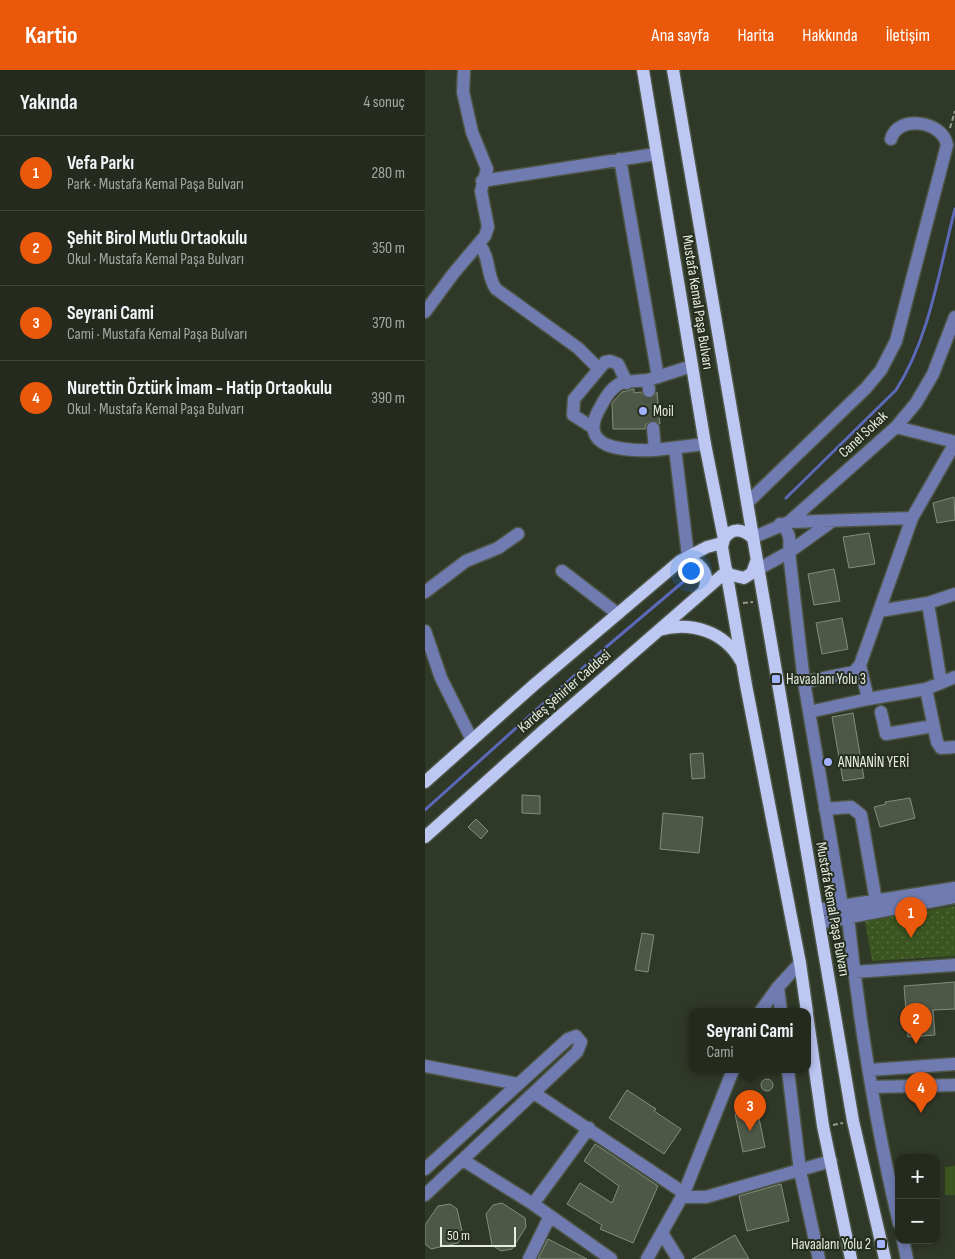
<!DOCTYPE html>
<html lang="tr">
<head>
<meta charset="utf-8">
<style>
  :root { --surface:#242a1e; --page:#30362b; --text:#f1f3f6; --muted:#a3a7a4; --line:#41463c; --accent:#ea580c }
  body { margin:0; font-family:"Sofia Sans Condensed",sans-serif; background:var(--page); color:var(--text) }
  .controls { position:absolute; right:15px; bottom:15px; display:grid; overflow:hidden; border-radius:10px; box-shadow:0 2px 8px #0003 }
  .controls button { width:45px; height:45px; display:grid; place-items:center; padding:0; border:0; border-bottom:1px solid var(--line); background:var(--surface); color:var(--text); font:25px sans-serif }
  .scale { position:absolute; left:15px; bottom:12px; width:76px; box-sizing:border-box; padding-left:5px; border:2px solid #e6ece2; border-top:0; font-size:14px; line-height:18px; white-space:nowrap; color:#e6ece2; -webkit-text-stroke:4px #262e1f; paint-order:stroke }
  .you { position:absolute; left:265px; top:500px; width:18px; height:18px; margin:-12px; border:4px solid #fff; border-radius:50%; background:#1a73e8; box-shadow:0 0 0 8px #1a73e833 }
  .badge { display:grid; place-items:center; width:32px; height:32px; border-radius:50%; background:var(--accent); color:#fff; font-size:16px; font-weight:700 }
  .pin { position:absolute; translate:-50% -41px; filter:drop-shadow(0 1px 2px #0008) }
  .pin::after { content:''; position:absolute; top:26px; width:18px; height:15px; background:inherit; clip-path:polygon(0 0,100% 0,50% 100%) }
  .popup { position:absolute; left:264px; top:938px; width:122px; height:65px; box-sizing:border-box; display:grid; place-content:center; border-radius:10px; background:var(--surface); filter:drop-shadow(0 1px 4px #0005); font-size:16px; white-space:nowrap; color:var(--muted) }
  .popup b { font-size:19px; color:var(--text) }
  .popup::after { content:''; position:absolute; left:50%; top:100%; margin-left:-10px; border:10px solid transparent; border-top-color:var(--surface) }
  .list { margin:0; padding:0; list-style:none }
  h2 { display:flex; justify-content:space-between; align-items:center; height:65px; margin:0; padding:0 20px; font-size:21px }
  h2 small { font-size:16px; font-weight:400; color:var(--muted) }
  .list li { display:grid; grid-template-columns:32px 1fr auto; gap:15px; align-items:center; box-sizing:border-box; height:75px; padding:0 20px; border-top:1px solid var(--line) }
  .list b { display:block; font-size:19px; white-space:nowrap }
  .list p { margin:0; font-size:16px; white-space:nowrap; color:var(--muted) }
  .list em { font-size:16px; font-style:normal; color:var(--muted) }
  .map { position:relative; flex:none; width:530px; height:1189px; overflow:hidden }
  header { display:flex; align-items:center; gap:30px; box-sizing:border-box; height:70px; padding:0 25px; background:var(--accent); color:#fff }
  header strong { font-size:24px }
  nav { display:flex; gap:28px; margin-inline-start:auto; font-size:18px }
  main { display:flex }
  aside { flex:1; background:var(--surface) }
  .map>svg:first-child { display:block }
  .park { fill:url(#park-dots) }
  .pitch { fill:#3a551f }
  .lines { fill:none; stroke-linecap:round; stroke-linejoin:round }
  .stream { stroke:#5c69b8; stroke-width:3 }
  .building { fill:#4e5847; stroke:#848e7c }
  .minor-tunnel { stroke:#4b5344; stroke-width:12; stroke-dasharray:12 6; stroke-linecap:butt }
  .minor-casing { stroke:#4d5546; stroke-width:15 }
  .major-casing { stroke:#4d5546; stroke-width:15 }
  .path { stroke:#949b8e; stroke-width:2; stroke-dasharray:5 2.5; stroke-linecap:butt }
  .minor { stroke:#707cb1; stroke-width:12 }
  .major { stroke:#bcc7f2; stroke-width:12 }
  .poi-dot { fill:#a2b2fd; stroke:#262e1f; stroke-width:2 }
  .labels { text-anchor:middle; stroke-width:4; stroke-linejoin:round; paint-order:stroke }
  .street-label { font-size:15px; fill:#e6ece2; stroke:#262e1f }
  .poi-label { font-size:15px; fill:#e6ece2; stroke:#262e1f; text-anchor:start }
</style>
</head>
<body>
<header>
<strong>Kartio</strong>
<nav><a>Ana sayfa</a><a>Harita</a><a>Hakkında</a><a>İletişim</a></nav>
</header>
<main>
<aside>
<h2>Yakında<small>4 sonuç</small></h2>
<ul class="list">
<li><span class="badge">1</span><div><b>Vefa Parkı</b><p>Park · Mustafa Kemal Paşa Bulvarı</p></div><em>280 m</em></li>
<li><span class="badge">2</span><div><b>Şehit Birol Mutlu Ortaokulu</b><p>Okul · Mustafa Kemal Paşa Bulvarı</p></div><em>350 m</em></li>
<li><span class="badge">3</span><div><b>Seyrani Cami</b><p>Cami · Mustafa Kemal Paşa Bulvarı</p></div><em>370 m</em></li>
<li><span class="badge">4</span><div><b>Nurettin Öztürk İmam - Hatip Ortaokulu</b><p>Okul · Mustafa Kemal Paşa Bulvarı</p></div><em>390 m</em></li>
</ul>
</aside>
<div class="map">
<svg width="530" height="1189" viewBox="0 0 530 1189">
  <defs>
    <pattern id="park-dots" width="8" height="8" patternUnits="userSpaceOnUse" patternTransform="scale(1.25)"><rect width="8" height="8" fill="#3a551f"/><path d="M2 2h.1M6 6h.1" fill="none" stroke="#566e3f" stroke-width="1.8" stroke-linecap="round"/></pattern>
  </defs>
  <rect width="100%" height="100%" fill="#303828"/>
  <!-- park -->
  <path class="park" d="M530,836V886L447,891L440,851Z"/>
  <!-- pitch -->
  <path class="pitch" d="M530,1096V1125H520V1097Z"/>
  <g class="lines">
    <!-- stream -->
    <path class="stream" d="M361,428L471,320C505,267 514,200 530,139
      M0,740L180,578L265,506"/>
  </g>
  <!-- building -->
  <path class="building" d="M209,319V323L216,322L220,328L224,329L229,327L232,322L235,354L227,350L221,354L220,359H188L187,333L197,322Z
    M529,427L530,450L512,453L508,433Z
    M444,463L450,494L424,498L418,467Z
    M409,499L415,531L389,535L383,504Z
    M417,548L423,579L397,584L391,553Z
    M428,643L439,708L418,711L407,647Z
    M278,683L280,708L267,709L265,684Z
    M97,725L115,726V744L97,743Z
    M485,728L490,748L455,757L449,737L461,734L460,732Z
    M238,743L278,747L274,783L235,779Z
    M51,749L63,761L56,769L43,757Z
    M217,863L229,865L223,902L210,900Z
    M530,912V939L508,940L510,965L483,967L479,916Z
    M336 1015a6 6 0 1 1 12 0a6 6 0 1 1-12 0Z
    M202,1020L231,1039L229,1041L256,1059L239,1084L184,1048Z
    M332,1039L340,1077L318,1082L310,1044Z
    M170,1074L233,1116L208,1173L175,1159L177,1155L142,1134L155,1113L187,1133L194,1116L159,1091Z
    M356,1114L364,1151L322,1161L314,1126Z
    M77,1133L100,1148L101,1157L87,1179L76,1181L67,1175L61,1144L68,1135Z
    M25,1134L32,1139L38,1165L33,1173L6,1179L0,1174V1155L13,1136Z
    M310,1165L324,1189H267Z
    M123,1169L162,1189H113Z"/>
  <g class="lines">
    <!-- minor-tunnel -->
    <path class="minor-tunnel" d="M224,321L228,358"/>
    <!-- minor casing -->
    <g class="minor-casing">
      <path id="minor" d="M195,89L233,307
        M57,111L231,84
        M54,174C66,189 61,205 71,219L153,278L174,299
        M0,242L28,204L60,166L63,157L56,121L62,99L47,62L38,22L39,0
        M223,310C215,311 204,311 196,313C187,317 180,328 176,336C149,380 201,381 230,380
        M224,321L223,310L267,296
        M167,357L148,345L149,329L180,292L185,291L193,294L202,313
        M471,357L530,372
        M228,358L230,380L280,374
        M250,378L263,486
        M323,432L441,318L456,300L471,271L522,75C518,51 473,44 466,69
        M364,452L487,448L530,373
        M355,454C366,462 365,470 364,482L379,612L417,836
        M327,468L364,452L471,357L491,333L508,304L530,247
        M332,500L364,482L406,452
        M137,501L193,544
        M0,522L41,491L73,478L93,464
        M503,533L516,613
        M454,541L503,533L530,524
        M0,561L16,608L47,670
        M435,595L443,629L501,619L530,607
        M379,612L429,602L435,595L487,448
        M501,619L512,672L516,678L530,677
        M384,642L443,629
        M456,642L461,664L508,656
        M400,739L426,737L436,745L451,831
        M392,840L530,818
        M423,847C434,950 450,1052 474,1153
        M394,853L530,827
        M429,902L530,895
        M353,917L356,942
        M335,942L353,917L375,893
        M0,996L93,1014
        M363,1000L375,1101L394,1189
        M444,1000L530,994
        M447,1017L530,1015
        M109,1023L259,1123
        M38,1090L108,1134L186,1189
        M0,1099L143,969L151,966L156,972L152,982L0,1125
        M257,1127H281L406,1091
        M108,1134L164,1058
        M237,1163L253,1189
        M478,1170L482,1189
        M104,1189L125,1146
        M222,1189L259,1123L308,1000"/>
    </g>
    <!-- major casing -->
    <g class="major-casing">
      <path id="major" d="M218,0L280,374L299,469
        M248,0L428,1051L460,1189
        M327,467C317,459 307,457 299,469L297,477L321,615L375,893L382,942
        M255,491C274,488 286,503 279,520
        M303,504L319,508L327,503L331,492
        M234,560C266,551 299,561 316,591
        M0,712L110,614L255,491L282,477L297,473
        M0,767L118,661L302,501
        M382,944L398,1056L426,1189"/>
    </g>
    <!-- path -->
    <path class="path" d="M525,58L530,41
      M318,533L328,532
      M408,1055L418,1053"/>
    <!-- minor -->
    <use href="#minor" class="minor"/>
    <!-- major -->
    <use href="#major" class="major"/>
  </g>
  <!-- markers -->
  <g class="poi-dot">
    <circle cx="218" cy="341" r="5"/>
    <rect x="346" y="604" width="10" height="10" rx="2.5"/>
    <circle cx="403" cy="692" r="5"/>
    <rect x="451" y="1169" width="10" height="10" rx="2.5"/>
  </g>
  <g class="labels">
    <!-- street labels -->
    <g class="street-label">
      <text transform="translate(273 232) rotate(81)" y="5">Mustafa Kemal Paşa Bulvarı</text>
      <text transform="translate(438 364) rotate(-43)" y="5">Canel Sokak</text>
      <text transform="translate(139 621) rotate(-41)" y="5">Kardeş Şehirler Caddesi</text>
      <text transform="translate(408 839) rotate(80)" y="5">Mustafa Kemal Paşa Bulvarı</text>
    </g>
    <!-- poi labels -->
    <g class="poi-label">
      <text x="228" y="346">Moil</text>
      <text x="361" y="614">Havaalanı Yolu 3</text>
      <text x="413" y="697">ANNANİN YERİ</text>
      <text x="446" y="1179" text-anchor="end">Havaalanı Yolu 2</text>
    </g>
  </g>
</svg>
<div class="controls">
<button>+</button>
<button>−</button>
</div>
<div class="scale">50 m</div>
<div class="you"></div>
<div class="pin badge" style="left:486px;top:868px">1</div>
<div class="pin badge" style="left:491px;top:974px">2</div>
<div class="pin badge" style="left:325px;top:1061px">3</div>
<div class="popup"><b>Seyrani Cami</b>Cami</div>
<div class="pin badge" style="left:496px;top:1043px">4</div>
</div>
</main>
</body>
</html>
